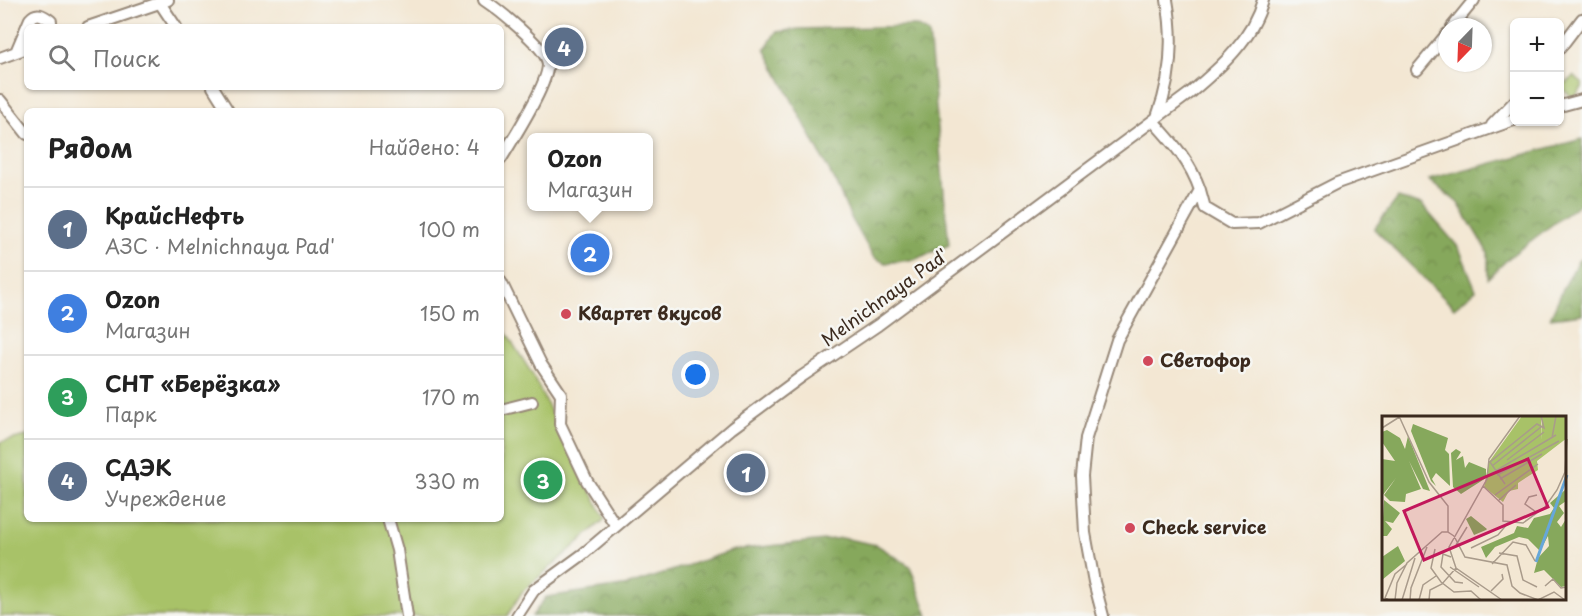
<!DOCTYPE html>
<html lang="ru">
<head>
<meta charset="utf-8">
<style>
  :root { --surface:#fff; --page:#f2f2f2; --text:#222; --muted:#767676; --line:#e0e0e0; --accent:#d93025 }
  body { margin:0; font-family:"Playpen Sans",sans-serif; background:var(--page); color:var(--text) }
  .controls { position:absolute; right:18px; top:18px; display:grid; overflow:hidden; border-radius:9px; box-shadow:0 2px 4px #0004 }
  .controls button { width:54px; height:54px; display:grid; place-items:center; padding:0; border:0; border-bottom:2px solid var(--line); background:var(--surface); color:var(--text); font:30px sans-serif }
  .compass { position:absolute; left:1438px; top:18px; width:54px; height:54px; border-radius:50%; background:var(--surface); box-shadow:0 2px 4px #0004; rotate:203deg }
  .you { position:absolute; left:696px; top:375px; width:21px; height:21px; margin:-15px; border:4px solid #fff; border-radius:50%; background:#1a73e8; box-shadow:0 0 0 9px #1a73e833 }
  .badge { display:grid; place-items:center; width:39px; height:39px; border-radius:50%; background:var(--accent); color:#fff; font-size:20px; font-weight:700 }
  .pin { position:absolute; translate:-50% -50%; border:3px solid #fff; box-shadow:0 2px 6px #0006 }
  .popup { position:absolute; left:527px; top:133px; width:126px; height:78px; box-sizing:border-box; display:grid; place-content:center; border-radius:9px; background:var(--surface); filter:drop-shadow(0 2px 4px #0005); font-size:20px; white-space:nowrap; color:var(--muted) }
  .popup b { font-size:22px; color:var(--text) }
  .popup::after { content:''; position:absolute; left:50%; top:100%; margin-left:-12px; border:12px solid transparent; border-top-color:var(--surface) }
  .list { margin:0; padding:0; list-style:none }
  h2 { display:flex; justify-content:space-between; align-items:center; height:78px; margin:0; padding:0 24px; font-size:26px }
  h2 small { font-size:20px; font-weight:400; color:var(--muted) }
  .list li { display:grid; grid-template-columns:39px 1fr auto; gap:18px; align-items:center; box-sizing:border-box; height:84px; padding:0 24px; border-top:2px solid var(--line) }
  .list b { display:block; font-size:22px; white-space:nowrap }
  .list p { margin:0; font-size:20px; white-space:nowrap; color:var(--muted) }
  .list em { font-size:20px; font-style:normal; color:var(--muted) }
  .icon { flex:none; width:33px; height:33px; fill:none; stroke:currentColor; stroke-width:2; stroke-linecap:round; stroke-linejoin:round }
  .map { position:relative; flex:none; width:1582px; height:616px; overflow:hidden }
  .search { position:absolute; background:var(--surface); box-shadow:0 2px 4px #0004; left:24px; top:24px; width:480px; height:66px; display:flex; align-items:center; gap:15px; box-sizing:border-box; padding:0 21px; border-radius:9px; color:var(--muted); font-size:22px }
  .panel { position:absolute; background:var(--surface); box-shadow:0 2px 4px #0004; left:24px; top:108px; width:480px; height:414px; border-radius:9px }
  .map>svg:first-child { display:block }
  .forest { fill:url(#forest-crowns); stroke:#60693d; stroke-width:1.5 }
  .garden { fill:#a8c268; stroke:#727643; stroke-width:1.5 }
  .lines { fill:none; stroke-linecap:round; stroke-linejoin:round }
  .minor-casing { stroke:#978878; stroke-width:14 }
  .minor { stroke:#fff; stroke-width:10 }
  .poi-dot { fill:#d1495b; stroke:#f6f6f2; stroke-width:2 }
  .labels { text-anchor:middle; stroke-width:5; stroke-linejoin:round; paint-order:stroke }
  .street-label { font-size:18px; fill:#3b2a1e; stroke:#f6f6f2 }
  .poi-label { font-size:18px; font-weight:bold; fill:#3b2a1e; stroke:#f6f6f2; text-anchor:start }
  .inset-river { fill:none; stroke:#66a7da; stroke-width:3 }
  .inset-road { fill:none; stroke:#a99b8b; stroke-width:1.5 }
  .view { fill:#c2185b; fill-opacity:0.15; stroke:#c2185b; stroke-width:3 }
  .inset-edge { fill:none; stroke:#3b2a1e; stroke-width:3 }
</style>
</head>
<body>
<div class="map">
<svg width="1582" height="616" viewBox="0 0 1582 616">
  <defs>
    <pattern id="forest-crowns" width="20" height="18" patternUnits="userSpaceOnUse" patternTransform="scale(1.5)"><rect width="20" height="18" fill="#86a85c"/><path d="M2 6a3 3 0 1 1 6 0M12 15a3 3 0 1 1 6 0" fill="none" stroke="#6f894b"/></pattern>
  </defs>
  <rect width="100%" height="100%" fill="#f6f6f2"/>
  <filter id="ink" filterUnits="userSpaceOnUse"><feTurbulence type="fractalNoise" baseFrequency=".0167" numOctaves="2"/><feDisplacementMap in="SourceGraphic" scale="12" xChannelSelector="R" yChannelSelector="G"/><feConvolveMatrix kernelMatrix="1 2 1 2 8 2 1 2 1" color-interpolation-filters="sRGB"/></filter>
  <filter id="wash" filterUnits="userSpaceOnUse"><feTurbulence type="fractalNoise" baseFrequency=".008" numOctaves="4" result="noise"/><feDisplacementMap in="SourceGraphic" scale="24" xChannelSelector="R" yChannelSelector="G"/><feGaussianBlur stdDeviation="1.35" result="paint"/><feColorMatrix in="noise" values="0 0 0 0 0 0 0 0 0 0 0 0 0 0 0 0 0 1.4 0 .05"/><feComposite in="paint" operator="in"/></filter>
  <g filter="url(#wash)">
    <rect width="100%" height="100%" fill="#f3e7d3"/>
    <!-- forest -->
    <path class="forest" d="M916,26L929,33L949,245L916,259L886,263L874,258L850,216L836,184L765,49L776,32L799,29Z
      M1582,139V202L1511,256L1488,278V253L1458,203L1429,180Z
      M1398,198L1422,205L1459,248L1476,290L1454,308L1374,229Z
      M1582,258V314L1550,318L1563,289L1578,261Z
      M842,538L877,545L910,566L928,616H532L546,597L629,585L734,550Z"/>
    <!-- garden -->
    <path class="garden" d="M1573,76L1582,83V88L1574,98L1562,89L1560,91V77L1567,83Z
      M501,325L531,372L605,519L522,592L507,616H0V442L27,436V519H501Z"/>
  </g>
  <g filter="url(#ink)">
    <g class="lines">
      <!-- minor casing -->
      <g class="minor-casing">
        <path id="minor" d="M484,0C499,10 542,45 547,60C554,76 511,142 501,159
          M160,3L176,27
          M88,27L168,0
          M1452,27L1474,0
          M1560,48L1582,19
          M16,52L30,19C37,11 43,15 51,21V27
          M0,58L27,48
          M1417,70L1447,34
          M213,87L228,111
          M0,100L27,134
          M1560,106L1582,100
          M1157,117C1171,80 1174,39 1167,0
          M1492,125L1514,102
          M1200,190L1205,208L1232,224L1259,223L1337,183L1514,120
          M501,282L541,364L561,394L560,424L587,481L616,526
          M501,410L532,402
          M388,519L397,550L407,616
          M517,616L534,590L582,555L732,428L801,377L878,325L1190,93C1220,68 1253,39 1263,0
          M1103,616L1094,582L1085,533L1082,476L1086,438L1117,340L1200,190C1190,161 1173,143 1153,121"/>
      </g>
      <!-- minor -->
      <use href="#minor" class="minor"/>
    </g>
  </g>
  <!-- markers -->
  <g class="poi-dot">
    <circle cx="566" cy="314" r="6"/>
    <circle cx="1148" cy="361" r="6"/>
    <circle cx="1130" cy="528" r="6"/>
  </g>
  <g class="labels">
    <!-- street labels -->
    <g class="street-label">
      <text transform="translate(885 298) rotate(-36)" y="6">Melnichnaya Pad'</text>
    </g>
    <!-- poi labels -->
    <g class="poi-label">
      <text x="578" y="320">Квартет вкусов</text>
      <text x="1160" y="367">Светофор</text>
      <text x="1142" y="534">Check service</text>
    </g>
  </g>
  <!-- overview -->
  <g transform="translate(1382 416)">
    <rect width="184" height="184" fill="#f3e7d3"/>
    <path d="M31,8L66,22L63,34L67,38L68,70L54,57L50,63L54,70L49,65L29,15ZM5,14L18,22L23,33L26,20L48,75L41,73L27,45L39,73L24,78L23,86L8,85L2,79L14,62L0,80V43L13,45L0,26V16ZM74,33L79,36L74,44L81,40L83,52L87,46L104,53V62L79,78L71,71L69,37ZM183,74L184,85L177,90L182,97L175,106L179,111L184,103V170L179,171L162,154L152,157L156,142L167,130L166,120L158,135L146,123L137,121L113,131L104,142L99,131L132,117L135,110L146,112L152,102L168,98L172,92L168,87ZM2,84L18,97L11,107L3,105L10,113L5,120H0ZM89,100L105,113L104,114L92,119L84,103ZM16,130L23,145L0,164V141Z" fill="#86a85c"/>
    <path d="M140,0H159L160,24V0H184L185,22L155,45L156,54L136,67V73L127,75L121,86L102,71L107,46Z" fill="#a8c268"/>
    <path class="inset-river" d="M154,146L185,59"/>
    <path class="inset-road" d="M17,0L47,66L66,90V116L72,120M0,12L19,0M170,22L174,0M125,44L162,16M110,50L159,11M115,59L177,25M105,60L174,19M118,63L160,38M123,68L108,46L155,8L162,12L159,0M101,70L121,89V105L141,107L163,91L175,74L183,56L185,23M113,79L156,48M117,84L134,69M154,96L143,88L147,81L155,79M72,120L83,141L125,149L130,170L138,177L156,184L172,176L183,184M74,129L85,111M89,132L116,119L126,107M53,133L49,152L59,166L72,176L89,175L99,184M117,137L135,140L141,164L155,171M69,141L61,138L59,151L73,166L81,167M110,148L131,126L144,129L153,145M68,151L97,171M163,170L171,163L179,172L185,171M109,175L121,163L120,158M7,184L3,182L13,158L25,148M13,184L15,167L25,147L60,116H66M20,184L33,142M28,184L29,172L45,131M37,184L41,169L54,160M47,184L48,174L60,168L74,152M120,184L74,152L67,131L105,63L107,43L138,0"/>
    <path class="view" d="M146,43L166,91L42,144L22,95Z"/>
    <rect width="184" height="184" class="inset-edge"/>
  </g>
</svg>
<div class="controls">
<button>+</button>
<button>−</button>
</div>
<svg class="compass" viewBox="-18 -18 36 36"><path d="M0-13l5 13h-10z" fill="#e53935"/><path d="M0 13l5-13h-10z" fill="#767676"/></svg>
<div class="you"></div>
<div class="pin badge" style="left:746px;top:473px;background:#5c6f8a">1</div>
<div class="pin badge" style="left:590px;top:253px;background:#3f7fe0">2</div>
<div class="popup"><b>Ozon</b>Магазин</div>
<div class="pin badge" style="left:543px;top:480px;background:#2e9e5b">3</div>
<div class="pin badge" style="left:564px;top:47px;background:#5c6f8a">4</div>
<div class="search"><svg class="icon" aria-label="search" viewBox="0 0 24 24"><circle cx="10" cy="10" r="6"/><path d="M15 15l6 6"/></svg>Поиск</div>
<section class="panel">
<h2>Рядом<small>Найдено: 4</small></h2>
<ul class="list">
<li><span class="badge" style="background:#5c6f8a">1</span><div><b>КрайсНефть</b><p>АЗС · Melnichnaya Pad'</p></div><em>100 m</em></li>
<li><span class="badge" style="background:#3f7fe0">2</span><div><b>Ozon</b><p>Магазин</p></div><em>150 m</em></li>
<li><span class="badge" style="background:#2e9e5b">3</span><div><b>СНТ «Берёзка»</b><p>Парк</p></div><em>170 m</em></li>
<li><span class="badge" style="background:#5c6f8a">4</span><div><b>СДЭК</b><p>Учреждение</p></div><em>330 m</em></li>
</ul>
</section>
</div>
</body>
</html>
